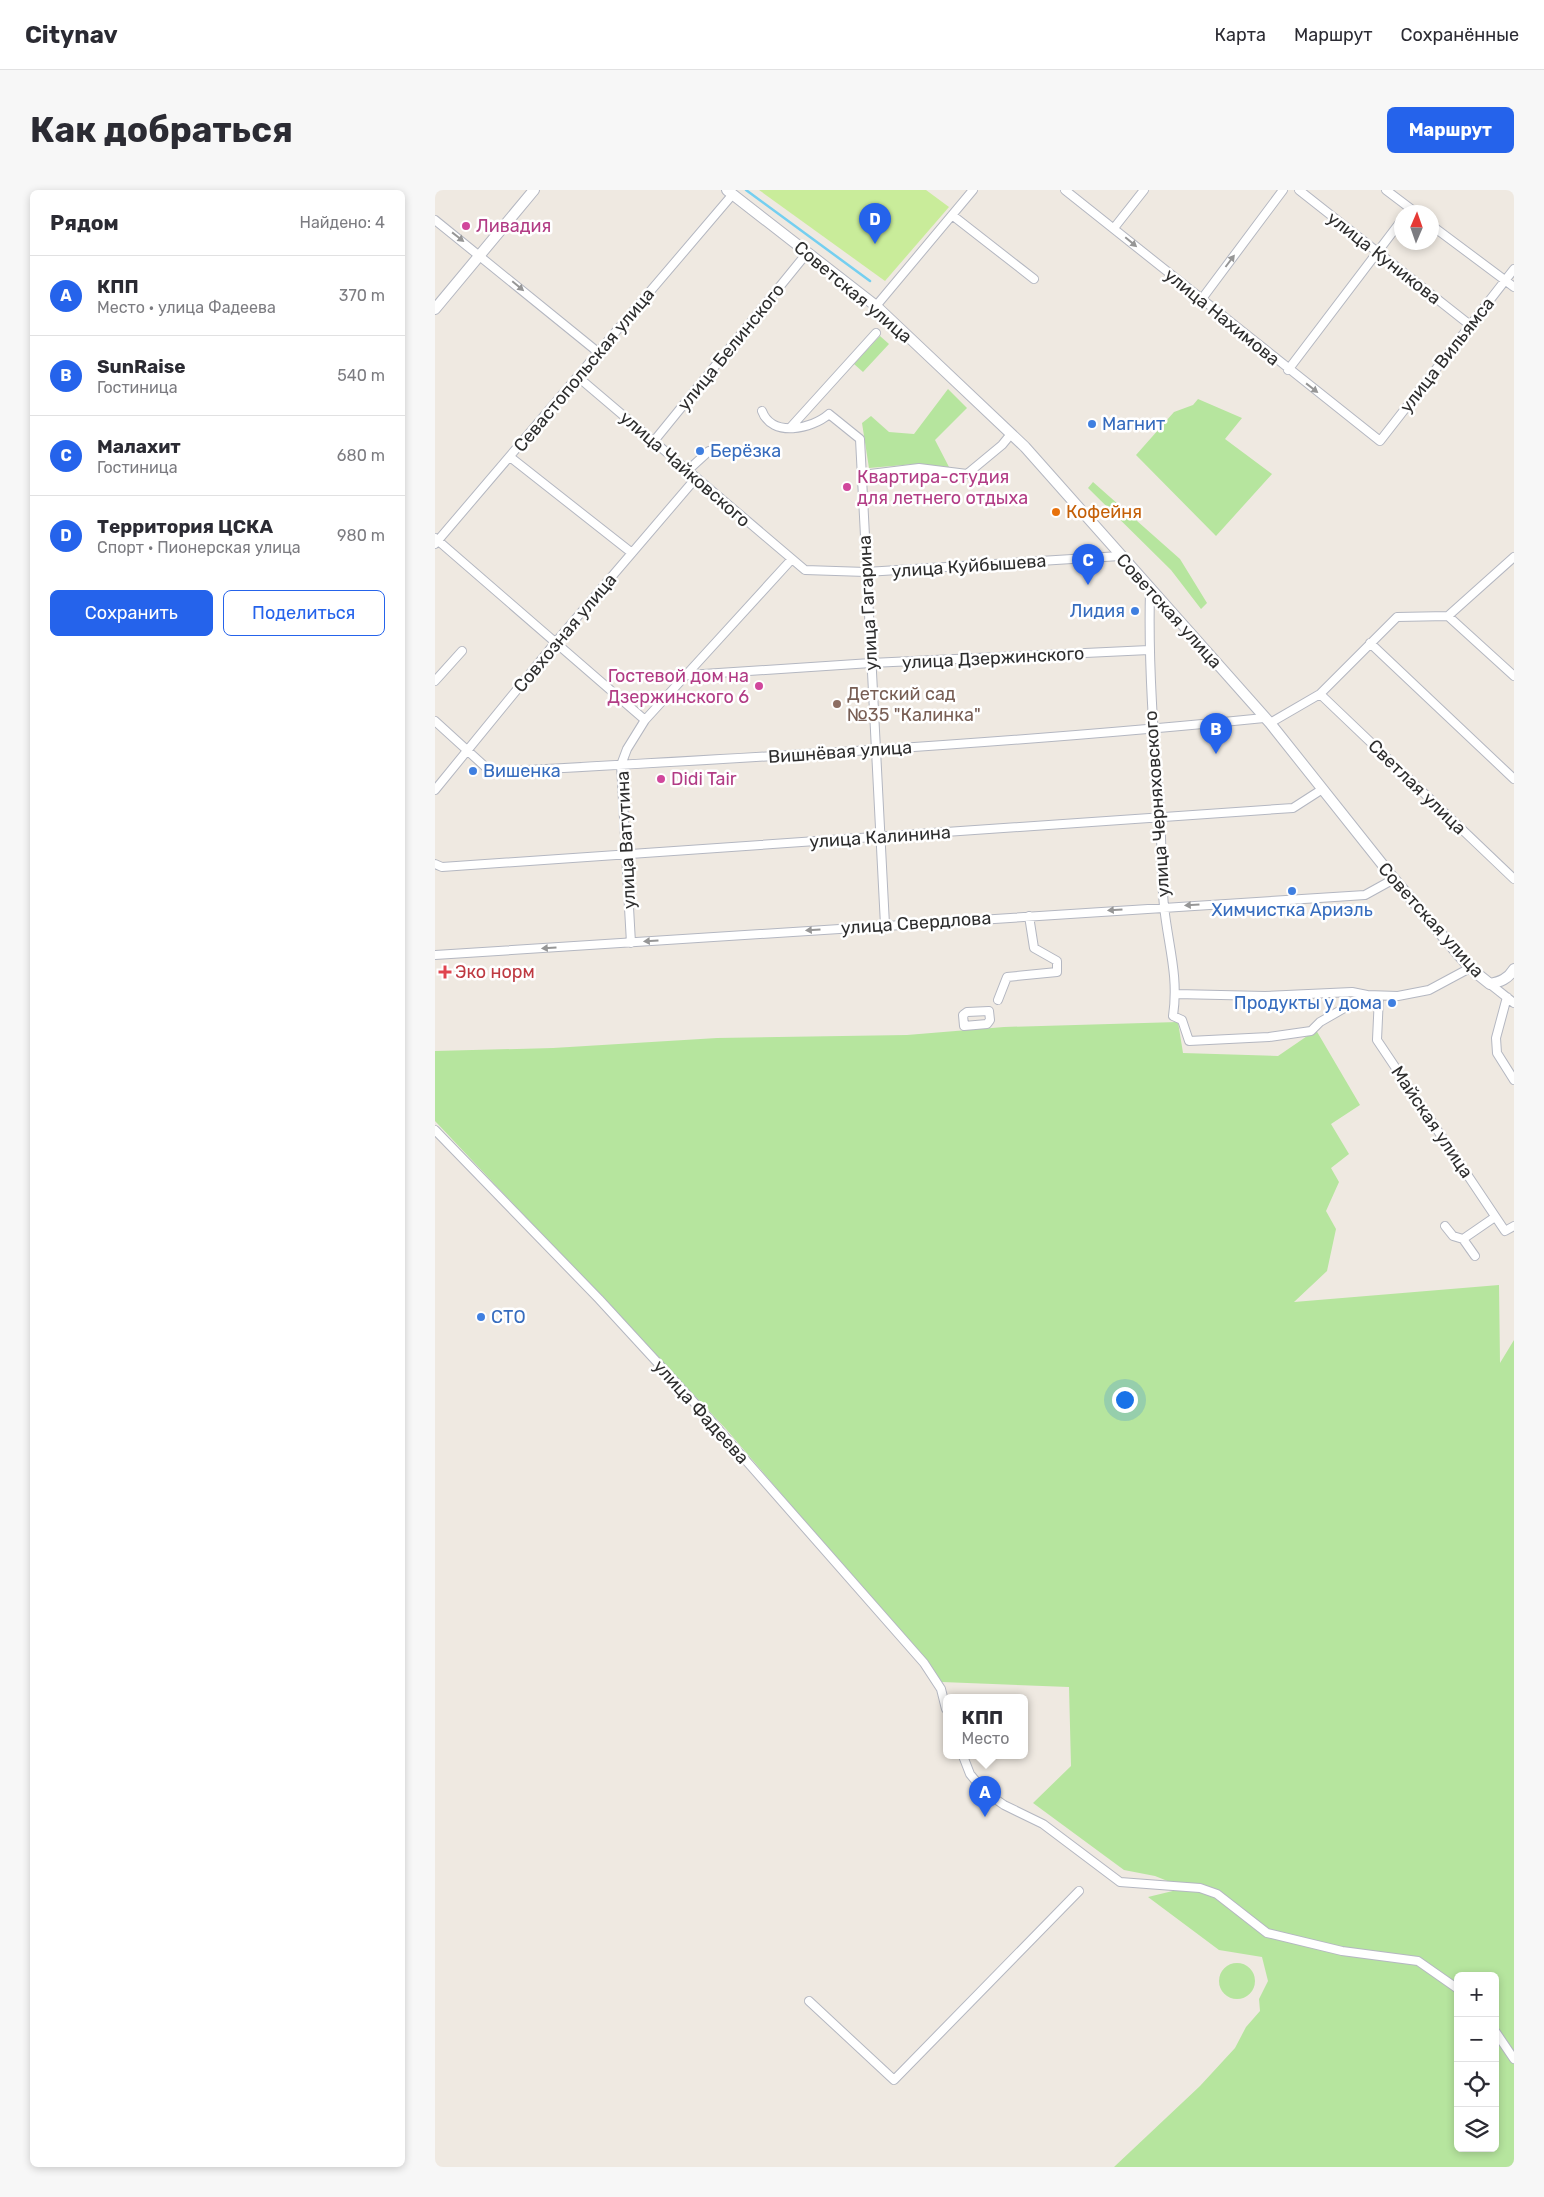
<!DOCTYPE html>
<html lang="ru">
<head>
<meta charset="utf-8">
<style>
  :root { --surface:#fff; --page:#f7f7f7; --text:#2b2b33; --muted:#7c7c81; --line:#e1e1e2; --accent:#2563eb }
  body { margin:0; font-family:Rubik,sans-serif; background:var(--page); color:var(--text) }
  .controls { position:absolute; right:15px; bottom:15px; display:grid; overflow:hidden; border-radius:8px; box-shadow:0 2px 8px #0003 }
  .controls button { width:45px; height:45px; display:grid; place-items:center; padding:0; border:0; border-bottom:1px solid var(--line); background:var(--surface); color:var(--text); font:25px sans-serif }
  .compass { position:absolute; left:959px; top:15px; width:45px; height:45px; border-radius:50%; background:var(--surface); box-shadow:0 2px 8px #0003; rotate:2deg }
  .you { position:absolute; left:689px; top:1209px; width:18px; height:18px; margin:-12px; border:4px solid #fff; border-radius:50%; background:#1a73e8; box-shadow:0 0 0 8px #1a73e833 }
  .badge { display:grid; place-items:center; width:32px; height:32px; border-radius:50%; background:var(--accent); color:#fff; font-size:16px; font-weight:700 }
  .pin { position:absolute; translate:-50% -41px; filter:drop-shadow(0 1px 2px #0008) }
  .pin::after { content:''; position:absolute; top:26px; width:18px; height:15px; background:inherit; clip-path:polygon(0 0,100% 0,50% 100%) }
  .popup { position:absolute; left:508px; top:1504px; width:85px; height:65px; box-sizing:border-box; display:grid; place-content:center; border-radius:8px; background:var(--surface); filter:drop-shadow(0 1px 4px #0005); font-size:16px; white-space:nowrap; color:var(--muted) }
  .popup b { font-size:19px; color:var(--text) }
  .popup::after { content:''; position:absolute; left:50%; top:100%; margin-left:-10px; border:10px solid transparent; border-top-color:var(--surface) }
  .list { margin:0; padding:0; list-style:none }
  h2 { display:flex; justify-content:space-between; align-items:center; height:65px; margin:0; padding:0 20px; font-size:21px }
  h2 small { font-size:16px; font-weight:400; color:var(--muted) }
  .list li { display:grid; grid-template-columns:32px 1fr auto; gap:15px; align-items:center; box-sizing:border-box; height:80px; padding:0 20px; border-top:1px solid var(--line) }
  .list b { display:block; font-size:19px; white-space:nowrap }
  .list p { margin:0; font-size:16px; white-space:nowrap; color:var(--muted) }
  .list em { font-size:16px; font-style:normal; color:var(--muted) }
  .actions { display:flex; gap:10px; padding:15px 20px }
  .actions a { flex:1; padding:11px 0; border:1px solid var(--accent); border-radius:8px; text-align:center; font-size:18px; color:var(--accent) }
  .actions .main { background:var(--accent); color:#fff }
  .icon { flex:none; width:28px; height:28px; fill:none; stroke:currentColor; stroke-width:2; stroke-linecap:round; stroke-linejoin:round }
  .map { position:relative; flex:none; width:1079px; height:1977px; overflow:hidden; border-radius:8px }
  header { display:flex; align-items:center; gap:30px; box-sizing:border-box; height:70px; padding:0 25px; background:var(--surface); border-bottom:1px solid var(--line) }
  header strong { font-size:24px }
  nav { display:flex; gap:28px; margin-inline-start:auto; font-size:18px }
  .intro { display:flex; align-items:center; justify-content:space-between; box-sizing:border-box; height:120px; padding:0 30px }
  h1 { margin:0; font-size:35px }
  .button { padding:12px 22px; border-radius:8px; background:var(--accent); color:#fff; font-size:18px; font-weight:700 }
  main { display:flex; gap:30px; padding:0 30px }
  aside { flex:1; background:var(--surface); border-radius:8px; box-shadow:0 2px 8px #0003 }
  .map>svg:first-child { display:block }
  .green { fill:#b6e59e; fill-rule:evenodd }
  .pitch { fill:#c9ec9a }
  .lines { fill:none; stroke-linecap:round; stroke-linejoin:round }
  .stream { stroke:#75cff0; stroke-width:2.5 }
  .street-casing { stroke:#b4b7c1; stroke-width:10 }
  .secondary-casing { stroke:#b4b7c1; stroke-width:12 }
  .street { stroke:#fff; stroke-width:8 }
  .secondary { stroke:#fff; stroke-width:10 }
  .oneway { fill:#969696 }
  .hotel-dot { fill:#d1479c; stroke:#fff; stroke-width:2 }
  .shop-dot { fill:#3f7fe0; stroke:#fff; stroke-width:2 }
  .food-dot { fill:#e8710a; stroke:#fff; stroke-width:2 }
  .education-dot { fill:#8d6e63; stroke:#fff; stroke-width:2 }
  .health-dot { fill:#e0444e; stroke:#fff; stroke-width:2 }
  .labels { text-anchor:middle; stroke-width:5; stroke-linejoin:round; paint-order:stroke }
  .hotel-label { font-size:18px; fill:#b23c85; stroke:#fff; text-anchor:start }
  .street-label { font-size:18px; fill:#2e2e2e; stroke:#fff }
  .shop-label { font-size:18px; fill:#366cbe; stroke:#fff; text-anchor:start }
  .food-label { font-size:18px; fill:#c56008; stroke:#fff; text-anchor:start }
  .education-label { font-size:18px; fill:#785e54; stroke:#fff; text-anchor:start }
  .health-label { font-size:18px; fill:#be3a42; stroke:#fff; text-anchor:start }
</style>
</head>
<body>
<header>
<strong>Citynav</strong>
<nav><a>Карта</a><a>Маршрут</a><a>Сохранённые</a></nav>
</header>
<div class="intro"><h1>Как добраться</h1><a class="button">Маршрут</a></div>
<main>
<aside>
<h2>Рядом<small>Найдено: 4</small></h2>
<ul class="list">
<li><span class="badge">A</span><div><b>КПП</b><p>Место · улица Фадеева</p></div><em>370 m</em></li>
<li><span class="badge">B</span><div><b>SunRaise</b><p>Гостиница</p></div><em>540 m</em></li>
<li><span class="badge">C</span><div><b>Малахит</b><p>Гостиница</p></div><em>680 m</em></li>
<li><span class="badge">D</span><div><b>Территория ЦСКА</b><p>Спорт · Пионерская улица</p></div><em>980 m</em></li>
</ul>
<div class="actions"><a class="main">Сохранить</a><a>Поделиться</a></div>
</aside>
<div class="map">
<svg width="1079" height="1977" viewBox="0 0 1079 1977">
  <rect width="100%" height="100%" fill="#efe9e1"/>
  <!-- green -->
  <path class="green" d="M445,146L454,154L428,182L419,174Z
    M513,199L532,218L500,250L514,277L480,274L434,278L427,233L436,226L454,242L479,244Z
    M763,209L807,228L790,249L837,284L781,346L701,265L739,222L758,215Z
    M658,292L745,369L772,413L766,419L736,380L653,298Z
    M743,832L748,863L843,866L881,840L925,915L896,934L914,964L896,978L904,992L891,1021L901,1039L892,1081L859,1112L1064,1095L1065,1173L1079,1150V1977H679L765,1896L800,1858L811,1837L825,1821L824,1809L833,1791L827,1767L784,1760L713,1707L750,1698L720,1686L689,1680L598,1613L636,1576L634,1497L507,1492L291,1239L0,931V861L118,858L282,848L472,845L569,837ZM1023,1786H1060V1958H1023Z
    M784 1791a18 18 0 1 1 36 0a18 18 0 1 1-36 0Z"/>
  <!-- pitch -->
  <path class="pitch" d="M324,0H491L514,17L450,91Z"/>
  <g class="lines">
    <!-- stream -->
    <path class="stream" d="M311,0L435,91"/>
    <!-- street casing -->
    <g class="street-casing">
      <path id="street" d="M630,0L945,251L1079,79
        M864,0L1035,135
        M951,0L980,22
        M517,25L599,89
        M0,30L164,163
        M996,35L1079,97
        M679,38L709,0
        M766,110L848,0
        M441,116L538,0
        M853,180L966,31
        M143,187L370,380L431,382L685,366
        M327,221C337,248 377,239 394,224L425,249L450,735
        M355,238L441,143
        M219,251L372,63
        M75,267L197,363
        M252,281L274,261L330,262
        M427,285L484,278L532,284L567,255L576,244
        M0,348L210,530
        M0,354L298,4
        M715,401C713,476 719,550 725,625C727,655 726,686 729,716C733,755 744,786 738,826L747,830L754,851L834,847L876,841L885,832L932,805L963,806L994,800L1035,778
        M1013,426L1079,486
        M935,453L1079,589
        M253,485L436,473L714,460
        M0,491L27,461
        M885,504L1079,689
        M0,531L56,582C314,568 572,554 829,528
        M835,533L885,504L962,427L1013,426L1079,367
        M0,600L120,453L261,288
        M0,674L7,677L858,618L886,600
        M196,753L186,575L192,559L210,530L356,370
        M0,765L930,705L959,689
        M1055,794L1079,813
        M741,804L830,806L917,802L932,805
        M944,806L942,850L1070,1041L1079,1036
        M1072,807L1061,848L1062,863L1079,890
        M563,810L572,787L622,782V771L599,758L594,726
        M554,821L555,830L552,834L529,836L528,825L532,822Z
        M0,940L164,1109L278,1233L489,1473L506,1499L511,1519
        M1010,1036L1018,1046L1028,1049
        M1040,1066L1028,1049L1060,1027
        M528,1566L535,1584L549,1601L569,1615L608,1634L685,1692L765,1698L782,1704L832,1743L907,1761L983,1771L1023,1799
        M374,1811L459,1890L644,1701
        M1060,1841L1079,1869"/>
    </g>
    <!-- secondary casing -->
    <g class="secondary-casing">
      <path id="secondary" d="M292,0L441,116L590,257L835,533L959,689L1035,778L1055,794C1065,792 1073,789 1079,779
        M0,119L99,0"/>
    </g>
    <!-- street -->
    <use href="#street" class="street"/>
    <!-- secondary -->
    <use href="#secondary" class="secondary"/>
  </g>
  <!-- one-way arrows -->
  <defs><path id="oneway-solid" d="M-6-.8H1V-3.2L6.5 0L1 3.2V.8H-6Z" transform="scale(1.25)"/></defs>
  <g class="oneway">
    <use href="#oneway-solid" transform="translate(23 47) rotate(38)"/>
    <use href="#oneway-solid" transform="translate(696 52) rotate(40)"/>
    <use href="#oneway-solid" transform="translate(795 71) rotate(-53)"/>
    <use href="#oneway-solid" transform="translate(83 96) rotate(40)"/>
    <use href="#oneway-solid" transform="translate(877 198) rotate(38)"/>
    <use href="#oneway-solid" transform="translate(757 715) rotate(177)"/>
    <use href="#oneway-solid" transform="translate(680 720) rotate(176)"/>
    <use href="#oneway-solid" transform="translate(378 740) rotate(176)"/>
    <use href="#oneway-solid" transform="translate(216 751) rotate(176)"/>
    <use href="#oneway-solid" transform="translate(114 758) rotate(176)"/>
  </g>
  <!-- markers -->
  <g class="hotel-dot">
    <circle cx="31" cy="36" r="5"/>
    <circle cx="412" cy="297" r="5"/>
    <circle cx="324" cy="496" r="5"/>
    <circle cx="226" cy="589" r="5"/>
  </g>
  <g class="shop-dot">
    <circle cx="657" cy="234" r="5"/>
    <circle cx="265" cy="261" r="5"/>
    <circle cx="700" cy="421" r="5"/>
    <circle cx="38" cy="581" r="5"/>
    <circle cx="857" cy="701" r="5"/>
    <circle cx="957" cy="813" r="5"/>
    <circle cx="46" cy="1127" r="5"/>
  </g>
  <circle class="food-dot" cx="621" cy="322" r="5"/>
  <circle class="education-dot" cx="402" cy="514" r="5"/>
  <path class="health-dot" d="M7.5 774.5h5v5h5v5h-5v5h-5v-5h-5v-5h5z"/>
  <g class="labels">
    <!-- hotel labels -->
    <g class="hotel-label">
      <text x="41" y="42">Ливадия</text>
      <text x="422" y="293">Квартира-студия<tspan x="422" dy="21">для летнего отдыха</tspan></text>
      <text x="314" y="492" text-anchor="end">Гостевой дом на<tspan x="314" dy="21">Дзержинского 6</tspan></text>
      <text x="236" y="595">Didi Tair</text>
    </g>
    <!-- street labels -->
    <g class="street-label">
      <text transform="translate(949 68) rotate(38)" y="6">улица Куникова</text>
      <text transform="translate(418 102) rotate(40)" y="6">Советская улица</text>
      <text transform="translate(787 127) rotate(39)" y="6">улица Нахимова</text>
      <text transform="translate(296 157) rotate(-51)" y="6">улица Белинского</text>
      <text transform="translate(1012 165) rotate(-52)" y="6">улица Вильямса</text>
      <text transform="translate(149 180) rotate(-50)" y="6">Севастопольская улица</text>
      <text transform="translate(250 279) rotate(41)" y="6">улица Чайковского</text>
      <text transform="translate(534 376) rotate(-4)" y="6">улица Куйбышева</text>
      <text transform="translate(433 413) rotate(-93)" y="6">улица Гагарина</text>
      <text transform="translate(734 421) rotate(48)" y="6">Советская улица</text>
      <text transform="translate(130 443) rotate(-50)" y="6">Совхозная улица</text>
      <text transform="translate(558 468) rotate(-3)" y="6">улица Дзержинского</text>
      <text transform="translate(405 562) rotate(-4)" y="6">Вишнёвая улица</text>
      <text transform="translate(982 597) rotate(44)" y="6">Светлая улица</text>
      <text transform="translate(722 614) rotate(-94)" y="6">улица Черняховского</text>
      <text transform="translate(445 647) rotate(-4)" y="6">улица Калинина</text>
      <text transform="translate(191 650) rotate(-93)" y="6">улица Ватутина</text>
      <text transform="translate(996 730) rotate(48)" y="6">Советская улица</text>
      <text transform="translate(481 733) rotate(-4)" y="6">улица Свердлова</text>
      <text transform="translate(997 932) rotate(56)" y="6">Майская улица</text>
      <text transform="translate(266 1222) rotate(48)" y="6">улица Фадеева</text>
    </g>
    <!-- shop labels -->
    <g class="shop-label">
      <text x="667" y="240">Магнит</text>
      <text x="275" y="267">Берёзка</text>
      <text x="690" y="427" text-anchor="end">Лидия</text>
      <text x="48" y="587">Вишенка</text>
      <text x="857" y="726" text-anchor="middle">Химчистка Ариэль</text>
      <text x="947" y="819" text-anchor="end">Продукты у дома</text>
      <text x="56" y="1133">СТО</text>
    </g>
    <!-- food labels -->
    <g class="food-label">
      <text x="631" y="328">Кофейня</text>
    </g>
    <!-- education labels -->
    <g class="education-label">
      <text x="412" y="510">Детский сад<tspan x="412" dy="21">№35 "Калинка"</tspan></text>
    </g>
    <!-- health labels -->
    <g class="health-label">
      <text x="20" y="788">Эко норм</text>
    </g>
  </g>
</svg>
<div class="controls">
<button>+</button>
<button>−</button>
<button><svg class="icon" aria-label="locate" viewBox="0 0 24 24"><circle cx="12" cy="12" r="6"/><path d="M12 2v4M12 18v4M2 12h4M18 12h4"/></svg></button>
<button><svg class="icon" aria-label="layers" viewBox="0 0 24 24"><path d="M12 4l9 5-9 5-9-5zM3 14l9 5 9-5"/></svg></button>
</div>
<svg class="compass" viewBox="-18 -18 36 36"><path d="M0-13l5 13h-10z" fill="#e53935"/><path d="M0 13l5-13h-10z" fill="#7c7c81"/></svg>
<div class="you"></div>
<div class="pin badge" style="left:550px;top:1627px">A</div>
<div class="popup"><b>КПП</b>Место</div>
<div class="pin badge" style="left:781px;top:564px">B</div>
<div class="pin badge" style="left:653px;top:395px">C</div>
<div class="pin badge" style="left:440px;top:54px">D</div>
</div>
</main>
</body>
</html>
